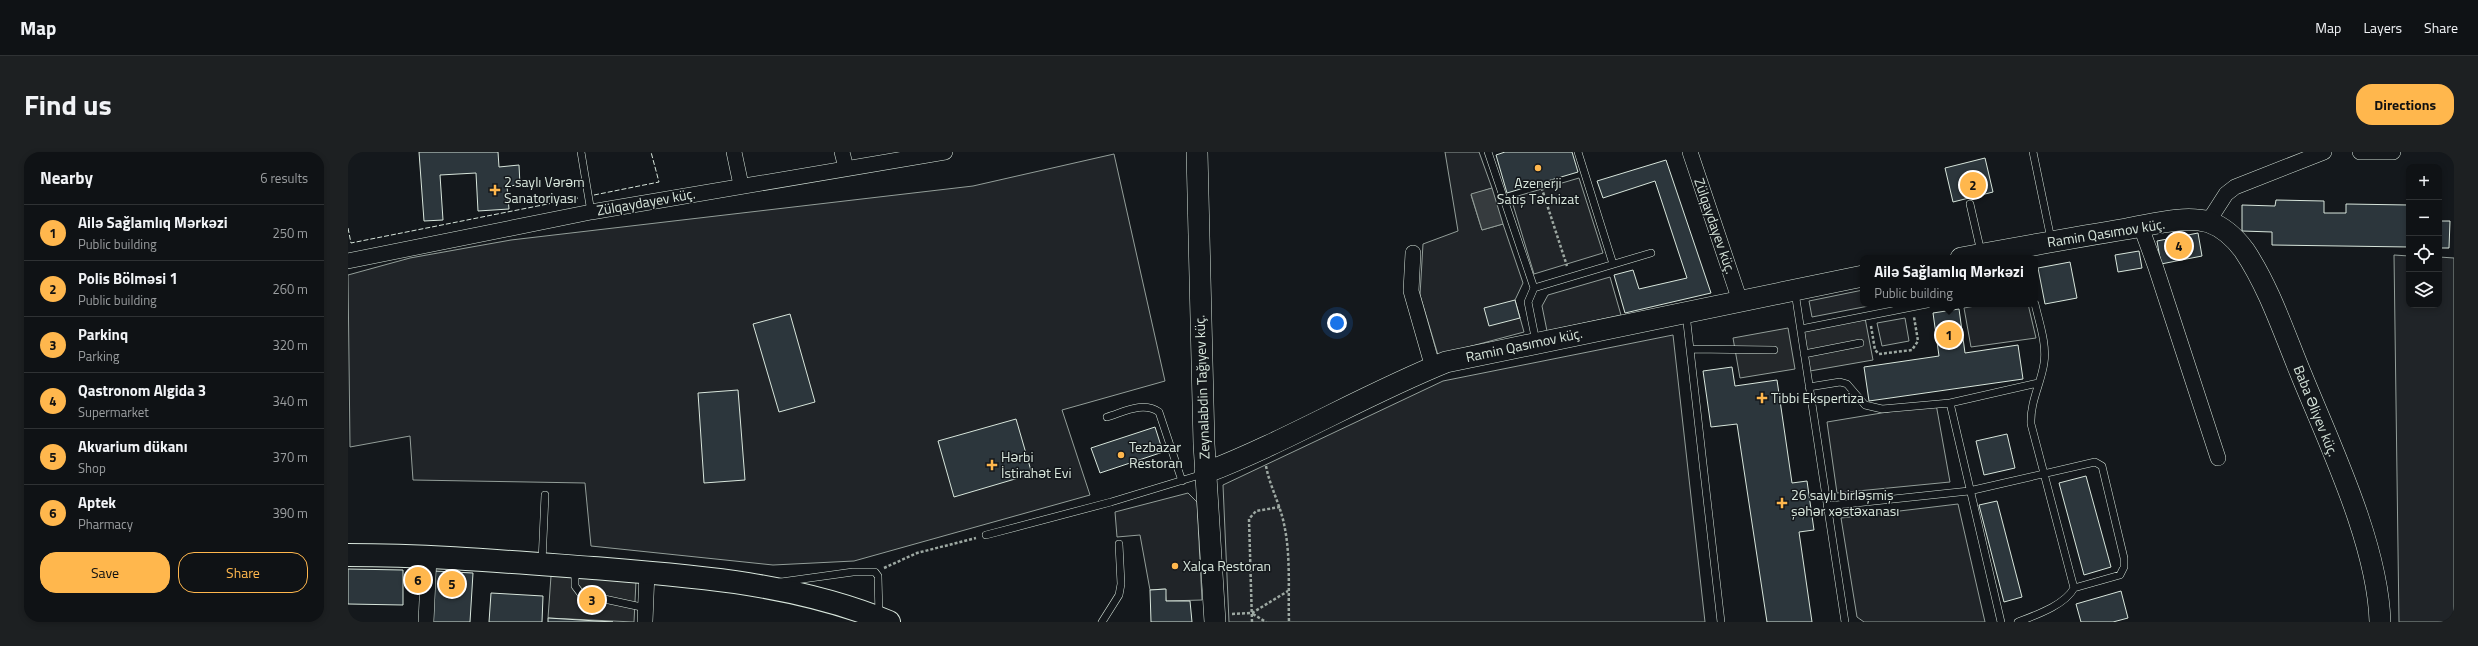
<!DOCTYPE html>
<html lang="en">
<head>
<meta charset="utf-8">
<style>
  :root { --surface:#0f1215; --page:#1d2022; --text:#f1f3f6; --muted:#9b9ea0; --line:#2f3234; --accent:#ffb74d }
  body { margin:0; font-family:"Titillium Web",sans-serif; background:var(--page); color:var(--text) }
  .controls { position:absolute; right:12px; top:12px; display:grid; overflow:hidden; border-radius:8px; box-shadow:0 2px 6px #0003 }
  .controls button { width:36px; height:36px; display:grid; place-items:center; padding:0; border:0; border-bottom:1px solid var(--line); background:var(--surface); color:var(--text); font:20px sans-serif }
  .you { position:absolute; left:989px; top:171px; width:14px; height:14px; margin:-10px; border:3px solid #fff; border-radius:50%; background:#1a73e8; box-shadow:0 0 0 6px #1a73e833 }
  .badge { display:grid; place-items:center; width:26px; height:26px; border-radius:50%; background:var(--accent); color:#111; font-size:13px; font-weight:700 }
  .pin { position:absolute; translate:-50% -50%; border:2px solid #fff; box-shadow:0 1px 4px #0006 }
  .popup { position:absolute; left:1512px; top:103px; width:178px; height:52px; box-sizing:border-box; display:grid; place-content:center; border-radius:8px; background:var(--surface); filter:drop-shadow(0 1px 3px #0005); font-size:13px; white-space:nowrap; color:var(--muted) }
  .popup b { font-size:15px; color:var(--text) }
  .popup::after { content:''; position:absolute; left:50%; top:100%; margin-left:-8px; border:8px solid transparent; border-top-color:var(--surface) }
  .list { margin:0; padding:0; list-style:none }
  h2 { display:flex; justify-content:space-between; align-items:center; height:52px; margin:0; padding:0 16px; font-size:17px }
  h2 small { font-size:13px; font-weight:400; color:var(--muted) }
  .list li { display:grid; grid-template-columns:26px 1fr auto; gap:12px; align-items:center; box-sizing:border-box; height:56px; padding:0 16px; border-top:1px solid var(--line) }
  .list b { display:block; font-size:15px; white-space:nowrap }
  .list p { margin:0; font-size:13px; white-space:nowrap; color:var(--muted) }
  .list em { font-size:13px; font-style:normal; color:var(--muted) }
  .actions { display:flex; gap:8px; padding:12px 16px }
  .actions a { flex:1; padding:9px 0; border:1px solid var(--accent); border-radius:16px; text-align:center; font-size:14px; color:var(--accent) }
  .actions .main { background:var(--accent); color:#111 }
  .icon { flex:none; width:22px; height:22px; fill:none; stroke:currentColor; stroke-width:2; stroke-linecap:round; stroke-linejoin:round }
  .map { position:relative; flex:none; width:2106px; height:470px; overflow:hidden; border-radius:16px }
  header { display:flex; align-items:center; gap:24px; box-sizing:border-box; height:56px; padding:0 20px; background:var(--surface); border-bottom:1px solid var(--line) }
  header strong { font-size:19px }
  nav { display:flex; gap:22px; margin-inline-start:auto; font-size:14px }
  .intro { display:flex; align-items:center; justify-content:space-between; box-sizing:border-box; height:96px; padding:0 24px }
  h1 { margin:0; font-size:28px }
  .button { padding:10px 18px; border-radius:16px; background:var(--accent); color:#111; font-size:14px; font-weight:700 }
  main { display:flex; gap:24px; padding:0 24px }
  aside { flex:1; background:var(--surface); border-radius:16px; box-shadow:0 2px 6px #0003 }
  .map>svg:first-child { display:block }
  .green { fill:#202428; stroke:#939e99 }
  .parking { fill:#24282b; stroke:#939e99 }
  .water { fill:#363b3e; stroke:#939e99 }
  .building { fill:#2c363c; stroke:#d8e6dc }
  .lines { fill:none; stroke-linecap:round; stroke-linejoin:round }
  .lane-casing { stroke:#d8e6dc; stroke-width:8 }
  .street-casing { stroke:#d8e6dc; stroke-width:16 }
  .secondary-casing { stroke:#d8e6dc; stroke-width:22 }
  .primary-casing { stroke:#d8e6dc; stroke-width:24 }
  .path { stroke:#9da8a2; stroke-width:2.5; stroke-dasharray:3 2; stroke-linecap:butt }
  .lane { stroke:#14181c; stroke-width:7 }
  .street { stroke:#14181c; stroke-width:15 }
  .secondary { stroke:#14181c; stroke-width:21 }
  .primary { stroke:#14181c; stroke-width:22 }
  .fence { stroke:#d8e6dc; stroke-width:1; stroke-dasharray:5 2; stroke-linecap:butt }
  .poi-dot { fill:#ffb74d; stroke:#14181c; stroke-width:1.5 }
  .labels { text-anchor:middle; stroke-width:3; stroke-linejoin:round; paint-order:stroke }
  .poi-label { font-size:14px; fill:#d8e6dc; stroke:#14181c; text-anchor:start }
  .street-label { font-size:14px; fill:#d8e6dc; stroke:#14181c }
</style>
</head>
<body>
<header>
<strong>Map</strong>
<nav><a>Map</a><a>Layers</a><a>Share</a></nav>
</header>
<div class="intro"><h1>Find us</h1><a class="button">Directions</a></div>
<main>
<aside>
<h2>Nearby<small>6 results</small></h2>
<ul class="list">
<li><span class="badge">1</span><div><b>Ailə Sağlamlıq Mərkəzi</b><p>Public building</p></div><em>250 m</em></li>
<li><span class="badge">2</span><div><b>Polis Bölməsi 1</b><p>Public building</p></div><em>260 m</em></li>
<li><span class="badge">3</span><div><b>Parkinq</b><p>Parking</p></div><em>320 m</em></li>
<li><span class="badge">4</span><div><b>Qastronom Algida 3</b><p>Supermarket</p></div><em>340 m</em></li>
<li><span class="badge">5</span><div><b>Akvarium dükanı</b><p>Shop</p></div><em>370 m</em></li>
<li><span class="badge">6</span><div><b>Aptek</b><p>Pharmacy</p></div><em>390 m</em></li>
</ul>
<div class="actions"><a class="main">Save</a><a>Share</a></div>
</aside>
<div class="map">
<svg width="2106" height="470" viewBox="0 0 2106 470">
  <rect width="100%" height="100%" fill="#14181c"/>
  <!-- green -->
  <path class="green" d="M1097,0H1131L1144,36L1123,43L1134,78L1155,72L1175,131L1167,148L1176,180L1090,203L1072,143L1075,92L1110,79Z
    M766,2L817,229L714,258L742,343L506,409L425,413L243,394L237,331L65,328L62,284L2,295L0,123L62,106L163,88L625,34Z
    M1231,26L1255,101L1186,122L1163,46Z
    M2046,103L2061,104V153H2091V105L2106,106V470H2051Z
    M1262,125L1273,163L1199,179L1194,154L1200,143Z
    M1515,138V152H1531L1464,165L1461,149Z
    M1638,152H1680L1688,186L1623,195L1616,156Z
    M1557,166L1561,189L1534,194L1529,171Z
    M1325,183L1357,470H881L875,333L1095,229Z
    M1588,252L1602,330L1489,341L1479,270Z
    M840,341L849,350L854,448L818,449L817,437L802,438L792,383L769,385L767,360Z
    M1610,352L1637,470H1516L1509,465L1493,366Z"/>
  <!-- parking -->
  <path class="parking" d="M1517,166L1525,208L1462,219L1455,178Z
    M1440,176L1447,217L1392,226L1385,186Z
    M203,424L288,429L286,470L200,466Z"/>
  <!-- water -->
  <path class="water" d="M1144,36L1155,72L1134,78L1123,42Z"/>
  <!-- building -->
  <path class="building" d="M71,0H150L151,15L171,13L172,33L159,34L161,57L130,59L128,21L92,23L95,68L76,69Z
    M1157,0H1224L1230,20L1159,41L1148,3Z
    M1637,6L1645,40L1605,50L1597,16Z
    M1318,8L1363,141L1277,161L1266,123L1285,118L1291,137L1339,126L1307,29L1255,46L1249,29Z
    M1928,48L1976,49V61H1998V52L2061,53V95L1924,93V80L1894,79V53L1927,54Z
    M2091,69H2102L2101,96H2091Z
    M1850,81L1854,104L1813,112L1809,89Z
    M1791,99L1794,116L1770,120L1767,103Z
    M1722,110L1729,146L1697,152L1690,116Z
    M1167,148L1172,166L1141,174L1136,156Z
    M1611,157L1617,201L1670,193L1675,227L1521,249L1516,215L1591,204L1585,161Z
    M442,162L467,250L431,260L405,172Z
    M1384,215L1387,234L1429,228L1444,331L1459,329L1466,378L1451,380L1464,470H1419L1389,272L1363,275L1355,219Z
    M390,238L397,328L356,331L350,241Z
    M668,267L684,322L606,345L590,289Z
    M807,275L815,300L752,321L743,296Z
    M1659,282L1667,316L1636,323L1628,289Z
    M1738,324L1763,415L1736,423L1711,331Z
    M1649,349L1674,445L1656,450L1631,353Z
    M0,417L55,418V453L0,452Z
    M86,419L125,421L122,470H83Z
    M818,437V449H842L844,470H803L802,438Z
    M1773,439L1780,466L1765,470H1733L1728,452Z
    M143,441L195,444L194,470H141Z
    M200,466L265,470H200Z"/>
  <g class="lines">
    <!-- lane casing -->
    <g class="lane-casing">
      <path id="lane" d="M233,0L243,60
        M1140,0L1186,136
        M1230,0L1265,112
        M1685,0L1703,87
        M1622,52L1633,100
        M1447,140L1497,470
        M1338,162L1373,470
        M1453,177L1579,152
        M1188,190L1180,150L1186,136L1303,101
        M1342,197L1426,198
        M1456,202L1512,191
        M1461,235L1492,230L1499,232L1517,253L1534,257L1602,251L1690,231
        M1602,251L1653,470
        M759,265C776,260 795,249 811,260L834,329
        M1479,354L1621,339L1747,310L1754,314L1776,406V415L1772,423L1726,436
        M638,383L763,350L855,322
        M194,410L197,343
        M227,417V434L233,442L298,456
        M433,430L505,420H527L530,424L531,464
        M754,470L771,443L773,432L771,392
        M1670,470C1688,463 1717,453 1726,436L1683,272C1682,249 1693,232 1696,211C1699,192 1691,170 1687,152"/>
    </g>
    <!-- street casing -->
    <g class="street-casing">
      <path id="street" d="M386,0L393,33
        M494,0L498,16
        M1342,0L1392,149
        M2012,0H2045
        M1860,70L1878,42L1887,35L1976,0
        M1793,75L1808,116L1870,306
        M1065,101L1063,139L1085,216
        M0,109L243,60L597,0
        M78,470L81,404
        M297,470L299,420"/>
    </g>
    <!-- secondary casing -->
    <g class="secondary-casing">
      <path id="secondary" d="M849,0L856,292L867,470
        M1613,106C1668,96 1723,86 1778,77C1803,73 1835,63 1861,70C1875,75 1887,86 1896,98C1921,135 1936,181 1953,222C1982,293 2030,393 2032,470
        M857,321C940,289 1016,243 1098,210L1515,124"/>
    </g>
    <!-- primary casing -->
    <g class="primary-casing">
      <path id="primary" d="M0,403C82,403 163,410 245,416C345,424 447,431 541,470"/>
    </g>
    <!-- path -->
    <path class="path" d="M1192,31L1219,114
      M1523,174L1527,198L1531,202L1564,198L1570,189L1566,165
      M918,314C922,335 932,352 936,372C943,404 940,438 941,470
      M536,416L569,401L628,386
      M884,462L904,461L940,439
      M905,462L918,470
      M904,470L901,367L908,359L932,355"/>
    <!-- lane -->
    <use href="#lane" class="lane"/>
    <!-- street -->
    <use href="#street" class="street"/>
    <!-- secondary -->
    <use href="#secondary" class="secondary"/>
    <!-- primary -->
    <use href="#primary" class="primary"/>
    <!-- fence -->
    <path class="fence" d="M246,43L311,30L303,0
      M0,76L3,91L230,46"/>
  </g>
  <!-- markers -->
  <g class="poi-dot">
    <circle cx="1190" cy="16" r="4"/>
    <path d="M145 32h4v4h4v4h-4v4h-4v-4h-4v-4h4z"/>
    <path d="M1412 240h4v4h4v4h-4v4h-4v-4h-4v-4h4z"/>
    <circle cx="773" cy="303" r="4"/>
    <path d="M642 307h4v4h4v4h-4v4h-4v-4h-4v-4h4z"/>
    <path d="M1432 345h4v4h4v4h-4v4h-4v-4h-4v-4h4z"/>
    <circle cx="827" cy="414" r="4"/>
  </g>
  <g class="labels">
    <!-- poi labels -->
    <g class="poi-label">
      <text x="156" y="35">2 saylı Vərəm<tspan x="156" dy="16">Sanatoriyası</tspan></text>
      <text x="1190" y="36" text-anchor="middle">Azenerji<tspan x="1190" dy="16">Satış Təchizat</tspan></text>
      <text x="1423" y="251">Tibbi Ekspertiza</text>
      <text x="781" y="300">Tezbazar<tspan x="781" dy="16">Restoran</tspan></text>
      <text x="653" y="310">Hərbi<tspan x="653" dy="16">İstirahət Evi</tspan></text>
      <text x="1443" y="348">26 saylı birləşmiş<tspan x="1443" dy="16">şəhər xəstəxanası</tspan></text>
      <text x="835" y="419">Xalça Restoran</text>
    </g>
    <!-- street labels -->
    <g class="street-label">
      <text transform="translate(298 50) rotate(-10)" y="5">Zülqaydayev küç.</text>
      <text transform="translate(1367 74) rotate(71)" y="5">Zülqaydayev küç.</text>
      <text transform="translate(1758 81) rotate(-9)" y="5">Ramin Qasımov küç.</text>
      <text transform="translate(1176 193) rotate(-12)" y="5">Ramin Qasımov küç.</text>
      <text transform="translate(854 235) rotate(-92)" y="5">Zeynalabdin Tağıyev küç.</text>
      <text transform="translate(1968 259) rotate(68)" y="5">Baba Əliyev küç.</text>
    </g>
  </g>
</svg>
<div class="controls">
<button>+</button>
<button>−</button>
<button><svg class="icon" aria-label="locate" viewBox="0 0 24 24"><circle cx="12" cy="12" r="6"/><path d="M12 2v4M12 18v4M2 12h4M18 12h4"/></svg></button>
<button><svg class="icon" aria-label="layers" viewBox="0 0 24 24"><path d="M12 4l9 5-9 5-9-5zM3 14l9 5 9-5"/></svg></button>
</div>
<div class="you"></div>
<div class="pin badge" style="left:1601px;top:183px">1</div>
<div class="popup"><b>Ailə Sağlamlıq Mərkəzi</b>Public building</div>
<div class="pin badge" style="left:1625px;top:33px">2</div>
<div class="pin badge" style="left:244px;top:448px">3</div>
<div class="pin badge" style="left:1831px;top:94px">4</div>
<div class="pin badge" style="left:104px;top:432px">5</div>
<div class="pin badge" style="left:70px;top:428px">6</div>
</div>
</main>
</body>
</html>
